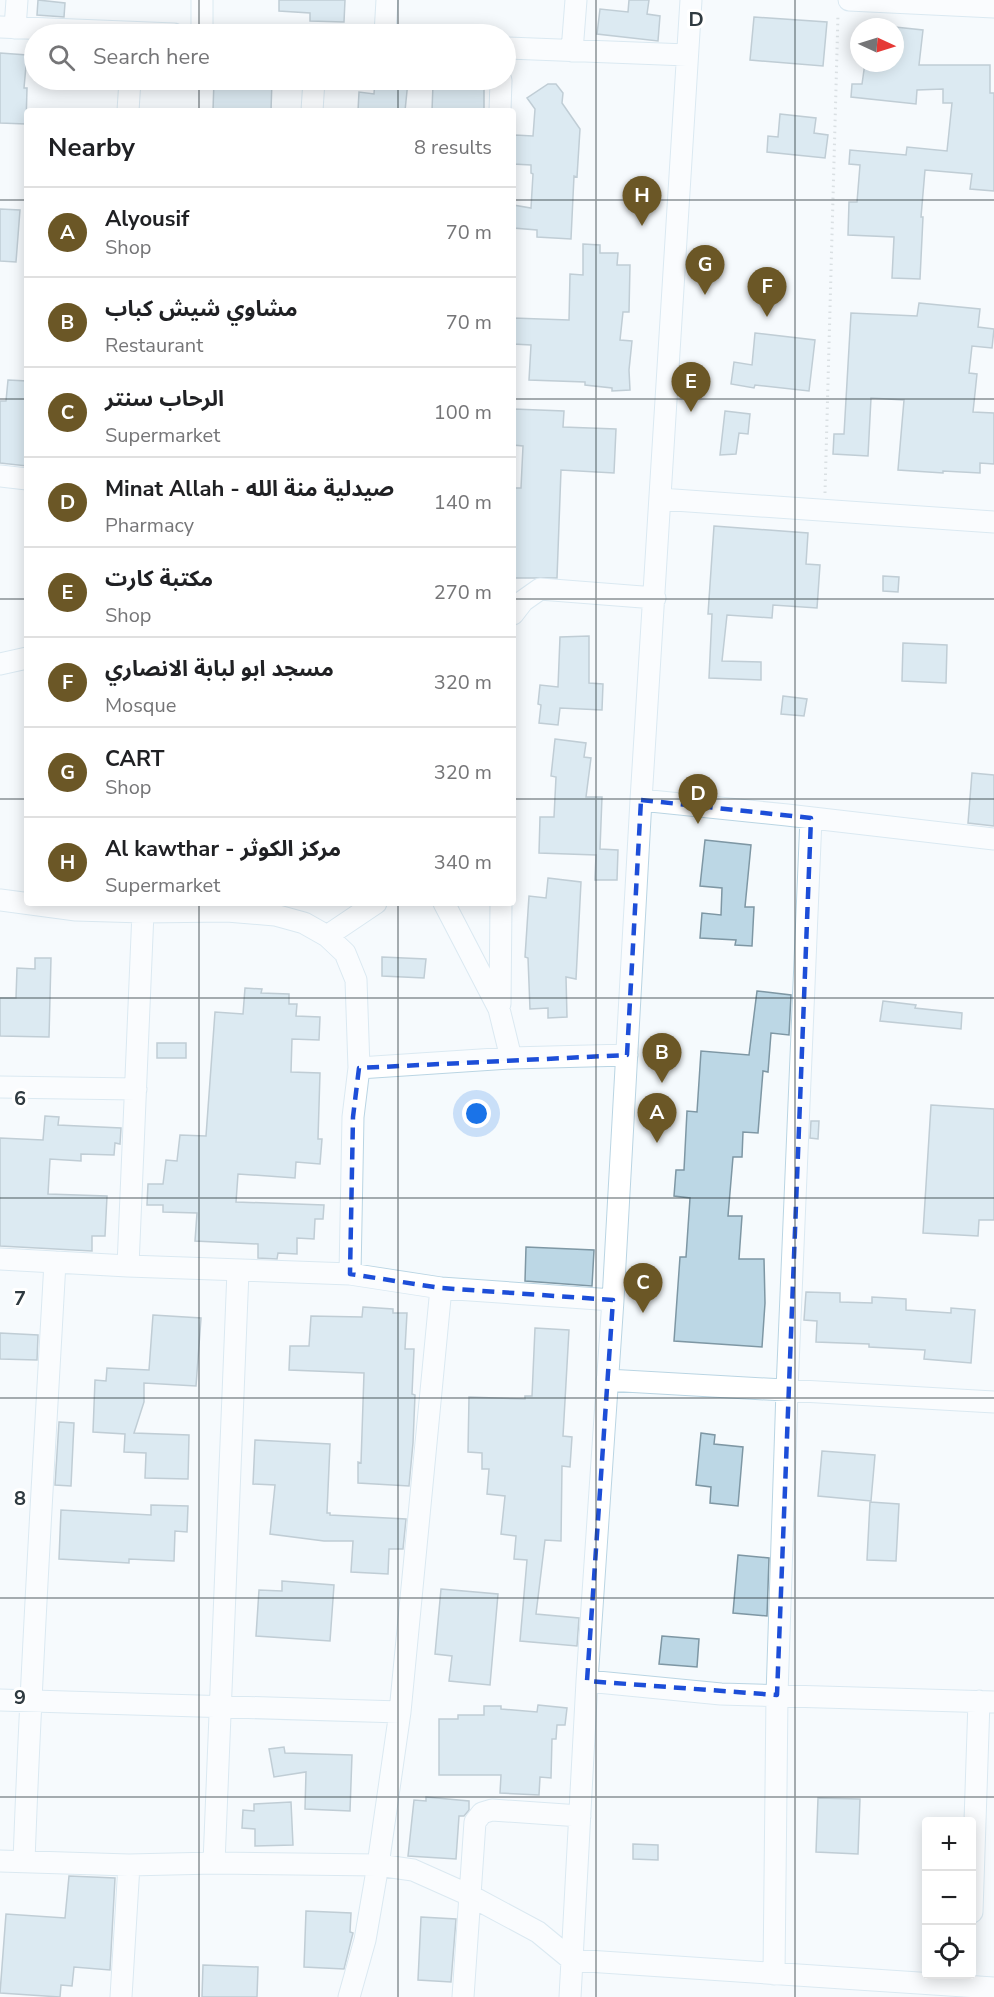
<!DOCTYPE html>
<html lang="en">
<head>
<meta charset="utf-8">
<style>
  :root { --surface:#fff; --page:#f2f2f2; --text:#202124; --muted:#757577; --line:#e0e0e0; --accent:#6b5726 }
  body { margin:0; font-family:"Nunito Sans","Noto Sans Arabic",sans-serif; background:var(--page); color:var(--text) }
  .controls { position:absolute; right:18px; bottom:18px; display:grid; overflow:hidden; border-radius:6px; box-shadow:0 3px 15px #0003 }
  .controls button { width:54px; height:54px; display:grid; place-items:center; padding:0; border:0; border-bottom:2px solid var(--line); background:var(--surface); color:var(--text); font:30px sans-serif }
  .compass { position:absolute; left:850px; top:18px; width:54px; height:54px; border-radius:50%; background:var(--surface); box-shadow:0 3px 15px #0003; rotate:94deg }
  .you { position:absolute; left:477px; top:1114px; width:21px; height:21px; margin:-15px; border:4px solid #fff; border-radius:50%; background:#1a73e8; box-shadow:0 0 0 9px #1a73e833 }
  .badge { display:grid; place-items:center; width:39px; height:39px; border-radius:50%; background:var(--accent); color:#fff; font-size:20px; font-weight:700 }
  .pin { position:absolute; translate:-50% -50px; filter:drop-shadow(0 2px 3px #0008) }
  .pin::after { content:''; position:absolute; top:32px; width:21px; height:18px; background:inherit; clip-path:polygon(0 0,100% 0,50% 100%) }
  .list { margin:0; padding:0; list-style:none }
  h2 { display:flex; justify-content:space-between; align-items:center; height:78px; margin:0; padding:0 24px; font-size:26px }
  h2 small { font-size:20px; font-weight:400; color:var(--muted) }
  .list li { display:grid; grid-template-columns:39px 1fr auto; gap:18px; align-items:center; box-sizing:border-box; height:90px; padding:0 24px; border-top:2px solid var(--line) }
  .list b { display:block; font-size:22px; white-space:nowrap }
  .list p { margin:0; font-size:20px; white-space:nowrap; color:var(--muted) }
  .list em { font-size:20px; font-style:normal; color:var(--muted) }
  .icon { flex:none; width:33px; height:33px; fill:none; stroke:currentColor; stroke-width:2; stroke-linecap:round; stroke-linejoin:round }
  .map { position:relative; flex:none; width:994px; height:1997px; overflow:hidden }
  .search { position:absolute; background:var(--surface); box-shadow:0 3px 15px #0003; left:24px; top:24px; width:492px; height:66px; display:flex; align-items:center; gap:15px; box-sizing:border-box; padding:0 21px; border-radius:33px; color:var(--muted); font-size:22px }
  .panel { position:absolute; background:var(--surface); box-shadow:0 3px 15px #0003; left:24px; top:108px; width:492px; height:798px; border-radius:6px }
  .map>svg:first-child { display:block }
  .building { fill:#bcd7e5; stroke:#7e97a4; stroke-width:1.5 }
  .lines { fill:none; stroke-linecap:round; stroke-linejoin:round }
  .minor-casing { stroke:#bad5e3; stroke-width:23 }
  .path { stroke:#b9c0c3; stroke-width:3; stroke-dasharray:1.5 4.5; stroke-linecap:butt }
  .minor { stroke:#fff; stroke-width:21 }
  .marked { fill:none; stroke:#1d4ed8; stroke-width:4.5; stroke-dasharray:12 8; stroke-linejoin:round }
  .grid { fill:none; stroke:#2f3a40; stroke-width:1.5; stroke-opacity:0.55 }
  .grid-label { font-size:20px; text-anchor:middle; font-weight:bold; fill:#2f3a40; stroke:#fff; stroke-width:6; stroke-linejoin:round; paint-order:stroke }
</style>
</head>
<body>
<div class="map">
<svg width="994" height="1997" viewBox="0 0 994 1997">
  <rect width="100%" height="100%" fill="#f5fafd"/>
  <!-- building -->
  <path class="building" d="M38,0L65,3L64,17L37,15Z
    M279,0H345L344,22L310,21V13L279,11Z
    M629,0H649L647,14L660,16L658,41L597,34L600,9L628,12Z
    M754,17L827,22L823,66L750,60Z
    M895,27L923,30L919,65H990V93H994V191L970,189L972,174L925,170L921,217H923L920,279L892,278L894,237L848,235L849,202H857L860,165L849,164L850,150L906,155L907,147L947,151L952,103H943V89L917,90L916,104L851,97L852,84H862L865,63H895Z
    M0,53L27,55L24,88H27L26,124L0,123Z
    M214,80H272L271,111H213Z
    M375,80L408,81L405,111H358L359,92L374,94Z
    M433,84L484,86V111H432Z
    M548,84H556L563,93L562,103L580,129L577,177L574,176L571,239L537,237V230L513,228V205L531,208L533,174L531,173V165L513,164L515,135L533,136L535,109L527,98Z
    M780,114L816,118L814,133L828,135L825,158L767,152L768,136L778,137Z
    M0,209L20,210L16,262L0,261Z
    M583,244L600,245V253H618L617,265H630L629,312H623L620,340L632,341L629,370L630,390L612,391V388L585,385V382L529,380L531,345L513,344V318L569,320L570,274L583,275Z
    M919,303L980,309L978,327L994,329L992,348L972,346L969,373L977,374L973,412L994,413V464L980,463V473L943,471V473L898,470L904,400L871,398L868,456L833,454L834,434H844L851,313L917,316Z
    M755,333L815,340L809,391L755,385L754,388L731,384L734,362L752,365Z
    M8,380L27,381V466L0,463V401H6Z
    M513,409L564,411L563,427L616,429L614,473L561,470L557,578H513V488H521L523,446L513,445Z
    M725,411L750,414L748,434L739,433L736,454L720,455Z
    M714,526L808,533L806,564L820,565L817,608L773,605L772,618L727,615L722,661L761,662V680L709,678L712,614H708Z
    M883,576L899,577L898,592L883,591Z
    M589,636V683L603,684L602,710L560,708L558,725L539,723L541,705L538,704L540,685L558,687L560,637Z
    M903,643L947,645L946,683L902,681Z
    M783,696L807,699L804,716L781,714Z
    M555,739L586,743L584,757L591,758L586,797H602L600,849L618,850L617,880H595L596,855L539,853L540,817H554L556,777L551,776Z
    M972,773L994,775V826L968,823Z
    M705,840L751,845L745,907H754L752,946L735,945L736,940L700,938L702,913L721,915L722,888L700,886Z
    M548,878L581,882L576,979L566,977L567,1017L548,1018V1008L530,1009L528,958L525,957L529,896L546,898Z
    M382,957L426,959L424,978L382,976Z
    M35,958H51L49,1037L0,1036V998H16L17,968L35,969Z
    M245,988L262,989L261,993L289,994V1004H297L296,1016L320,1017L319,1040L292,1039L291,1072L320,1073L318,1139H322L320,1164L296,1162L295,1178L238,1174L236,1202L324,1205L323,1219H315L314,1239L297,1238V1254L278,1253L277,1259L258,1258V1244L195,1241L197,1213L163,1212V1205H147L148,1184H163L166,1160L177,1161L180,1135L206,1136L215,1012L243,1014Z
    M757,991L791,995L789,1035L771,1033L768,1072L763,1071L758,1133L743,1132L742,1157H733L728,1216H742L739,1259H764L765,1303L762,1347L674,1341L680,1257H686L690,1198L674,1196L676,1170H684L687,1111L697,1112L701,1051L749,1055Z
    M883,1001L916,1005L915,1008L962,1013L961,1029L880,1021Z
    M157,1043H186V1058H157Z
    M931,1105L994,1109V1220H979L978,1236L923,1233Z
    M45,1116L59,1117L58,1125L121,1128L120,1144L115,1143L114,1155L81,1154V1161L50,1159L48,1194L107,1196L105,1236H92V1251L0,1246V1138L43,1140Z
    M811,1121H819L818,1139L810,1138Z
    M526,1247L594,1250L592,1286L525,1281Z
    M806,1292L840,1293V1302L872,1303V1297L906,1299V1310L951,1313V1308L975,1310L971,1363L924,1359L925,1350L869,1347V1344L816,1342L817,1321L804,1320Z
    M363,1307L393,1309V1313H407L405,1349H414L412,1394L415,1395L413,1443L409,1486L358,1483V1462L361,1463L364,1373L289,1370L290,1346H309L311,1316L362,1317Z
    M153,1315L201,1318L196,1386L144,1383V1402L134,1433L189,1435L188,1479L145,1478L146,1453L124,1452L125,1434L93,1432L95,1380L106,1381L107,1368L149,1370Z
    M535,1328L569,1330L563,1436L572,1437L570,1467L562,1466L561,1541L545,1540L536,1614L579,1618L577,1646L520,1641L527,1560L514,1559L516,1536L501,1534L505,1496L487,1494L489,1469H482V1453L468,1452L469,1397L525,1399V1396H532Z
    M0,1333L38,1335L37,1360L0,1359Z
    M59,1422L74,1423L71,1486L55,1485Z
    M701,1433L715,1435L714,1444L743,1447L738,1506L710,1503L711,1487L696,1485Z
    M255,1440L330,1444L327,1513H330V1515L406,1519L403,1549H389L388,1574L351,1572L353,1541H324L270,1534L275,1485L253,1484Z
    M822,1451L875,1455L871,1501L818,1496Z
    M870,1502L899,1504L896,1561L867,1560Z
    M151,1505L188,1506L187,1532L175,1531L174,1561L129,1559V1563L59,1559L61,1510L151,1515Z
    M738,1555L769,1558L767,1616L733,1613Z
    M282,1581L334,1585L330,1641L256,1636L259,1590L282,1591Z
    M441,1589L498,1594L490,1685L449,1681L452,1656L435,1654Z
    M662,1636L699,1639L697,1667L659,1664Z
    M538,1705L567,1708L565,1725H557L556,1739H552L551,1778L540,1777L539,1795L500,1793L501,1775H439V1719H458V1715H484V1706H501V1709L537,1712Z
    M284,1747L285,1753L352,1755L350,1811L305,1809L306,1772L274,1777L269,1749Z
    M426,1797L469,1801V1810L464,1816H459L456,1859L408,1856L414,1800L426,1801Z
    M818,1798L860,1799L858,1854L816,1852Z
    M291,1802L293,1845L255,1846V1829L242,1828L243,1810L254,1811V1804Z
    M633,1844L658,1845V1860L633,1859Z
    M69,1876L115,1878L110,1970L74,1967L72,1986L61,1985L60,1997L0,1993L6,1914L65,1918Z
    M306,1911L351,1913L350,1932L353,1933L344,1969L304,1967Z
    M421,1917L456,1919L451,1982L418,1980Z
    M203,1965L258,1967L257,1997H202Z"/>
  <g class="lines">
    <!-- minor casing -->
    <g class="minor-casing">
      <path id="minor" d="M849,0L994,7
        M0,27L174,34
        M15,28L17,0
        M202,34V0
        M385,34L387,0
        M506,48L687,55
        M572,51L576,0
        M128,111L130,80
        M312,111L314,80
        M500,111L501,80
        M0,476L27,479
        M660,499L994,522
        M513,614L523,601L540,589L655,598
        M0,664L27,658
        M641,800L787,815L994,839
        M0,900L76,910L143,912
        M444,903L499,1009L511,1058L627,1055
        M227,911L275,915L304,923L327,936L345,953L356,980L359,1068L353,1117L350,1274
        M327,936L376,903
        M500,1004L501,903
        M359,1068L511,1058
        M0,1087L136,1089
        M0,1259L128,1266L350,1274L441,1288L613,1300
        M128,1266L143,912L227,911L230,903
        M607,1380L994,1402
        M587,1681L721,1694L994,1702
        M0,1700L400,1712
        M0,1861L129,1865L214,1863L378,1865L413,1870L469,1895L538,1932L572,1960L994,1988
        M24,1862C31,1662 44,1462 55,1262
        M214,1863L238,1271
        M972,1912L979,1701
        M774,1974L777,1695L787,1390L811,818
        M121,1997L129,1865
        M349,1997L365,1940L378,1865L400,1712L441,1288
        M463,1997L475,1822L482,1813L492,1810L580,1816
        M570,1997L587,1681L613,1300L641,800L691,0"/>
    </g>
    <!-- path -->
    <path class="path" d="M825,493L838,14"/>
    <!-- minor -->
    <use href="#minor" class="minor"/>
  </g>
  <!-- marked area -->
  <path d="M0 0H994V1997H0ZM641,800L811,818L777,1695L587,1681L613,1300L441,1288L350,1274L353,1117L359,1068L627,1055Z" fill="#f5fafd" fill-opacity=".55" fill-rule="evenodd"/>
  <path class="marked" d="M641,800L811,818L777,1695L587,1681L613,1300L441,1288L350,1274L353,1117L359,1068L627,1055Z"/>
  <!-- grid -->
  <path class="grid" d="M199,0V34M398,0V34M596,0V1997M795,0V1997M199,80V111M398,80V111M0,200H27M513,200H994M0,399H27M513,399H994M0,599H27M513,599H994M0,799H27M513,799H994M199,903V1997M398,903V1997M0,998H994M0,1198H994M0,1398H994M0,1598H994M0,1797H994"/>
  <g class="grid-label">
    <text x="696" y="26">D</text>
    <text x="20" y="1105">6</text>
    <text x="20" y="1305">7</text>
    <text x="20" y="1505">8</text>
    <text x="20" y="1704">9</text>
  </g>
</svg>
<div class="controls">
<button>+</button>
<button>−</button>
<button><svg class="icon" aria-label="locate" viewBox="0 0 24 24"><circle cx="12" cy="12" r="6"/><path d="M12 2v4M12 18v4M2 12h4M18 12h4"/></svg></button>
</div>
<svg class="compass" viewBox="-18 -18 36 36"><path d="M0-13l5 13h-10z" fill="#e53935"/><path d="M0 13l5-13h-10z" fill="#757577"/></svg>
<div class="you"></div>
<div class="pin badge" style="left:657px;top:1143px">A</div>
<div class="pin badge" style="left:662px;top:1083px">B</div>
<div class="pin badge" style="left:643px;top:1313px">C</div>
<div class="pin badge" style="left:698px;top:824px">D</div>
<div class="pin badge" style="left:691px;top:412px">E</div>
<div class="pin badge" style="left:767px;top:317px">F</div>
<div class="pin badge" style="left:705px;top:295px">G</div>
<div class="pin badge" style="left:642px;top:226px">H</div>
<div class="search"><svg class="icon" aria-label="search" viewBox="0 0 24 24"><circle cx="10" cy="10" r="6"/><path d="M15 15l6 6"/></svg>Search here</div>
<section class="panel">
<h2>Nearby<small>8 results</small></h2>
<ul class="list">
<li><span class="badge">A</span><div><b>Alyousif</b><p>Shop</p></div><em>70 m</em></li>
<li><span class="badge">B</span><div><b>مشاوي شيش كباب</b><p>Restaurant</p></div><em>70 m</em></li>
<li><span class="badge">C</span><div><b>الرحاب سنتر</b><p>Supermarket</p></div><em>100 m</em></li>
<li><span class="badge">D</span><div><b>Minat Allah - صيدلية منة الله</b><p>Pharmacy</p></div><em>140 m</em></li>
<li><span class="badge">E</span><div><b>مكتبة كارت</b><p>Shop</p></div><em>270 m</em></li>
<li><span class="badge">F</span><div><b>مسجد ابو لبابة الانصاري</b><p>Mosque</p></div><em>320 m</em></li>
<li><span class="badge">G</span><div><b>CART</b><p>Shop</p></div><em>320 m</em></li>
<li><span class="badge">H</span><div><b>Al kawthar - مركز الكوثر</b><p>Supermarket</p></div><em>340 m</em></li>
</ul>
</section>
</div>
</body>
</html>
